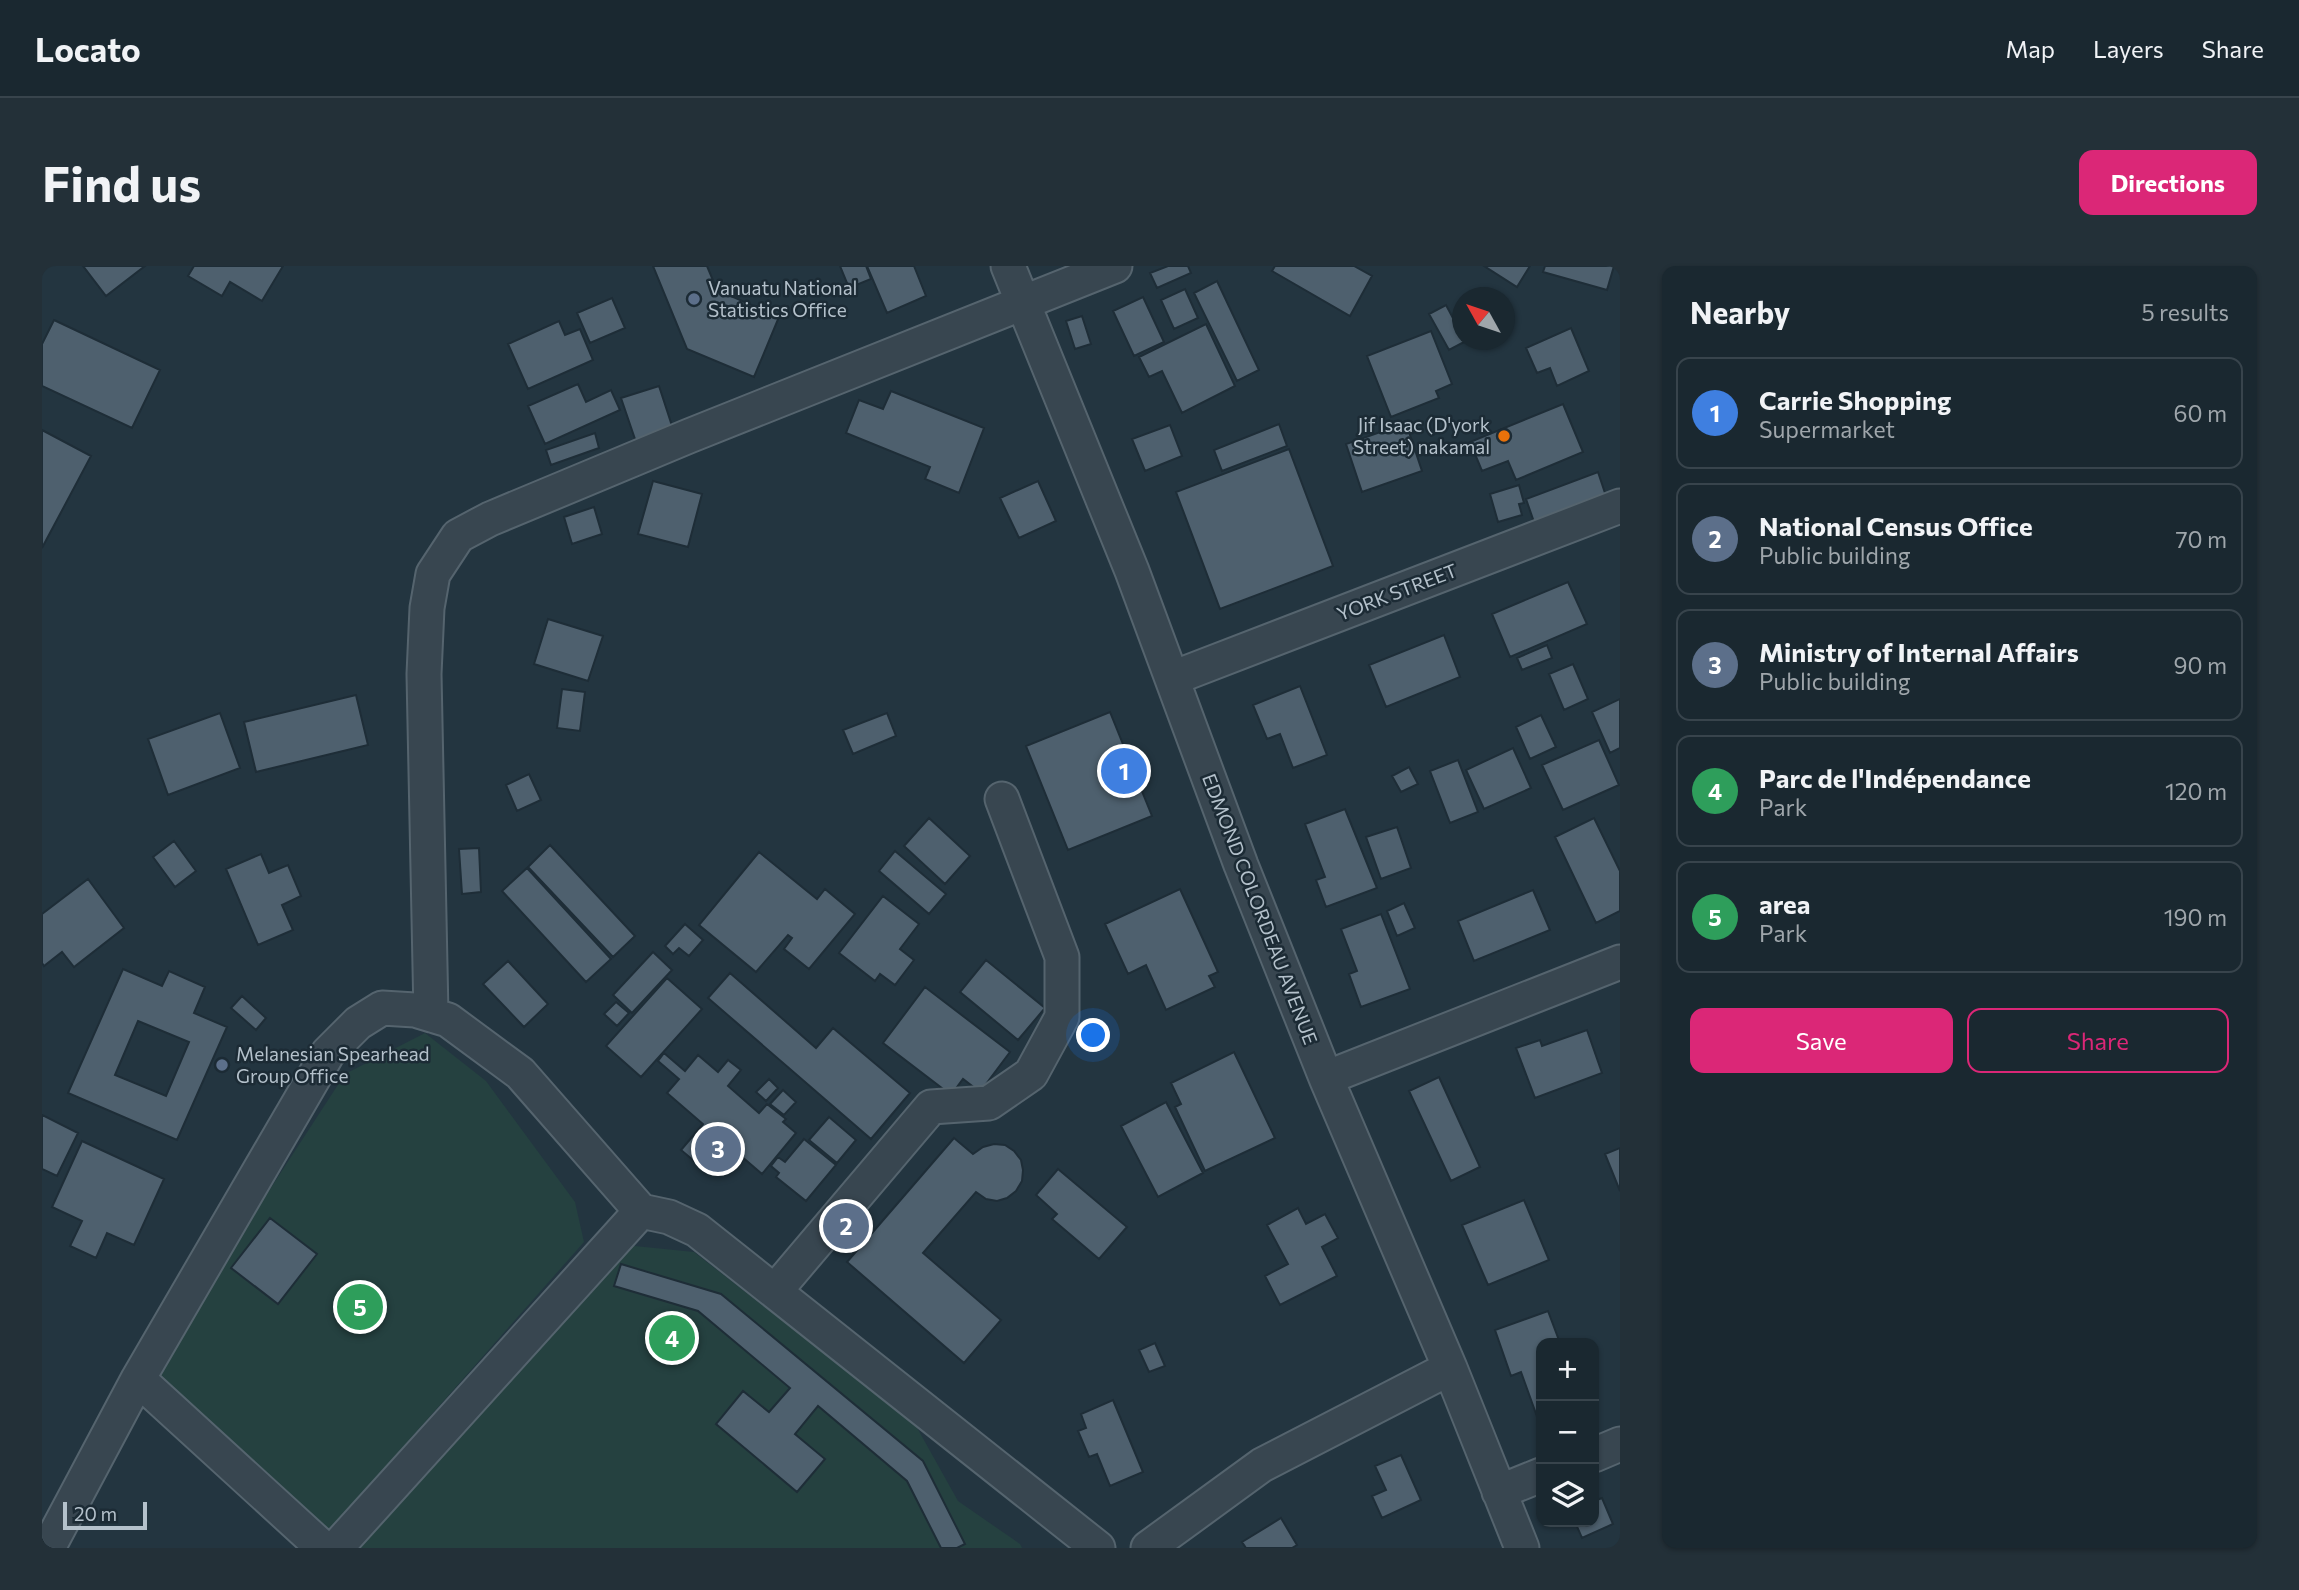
<!DOCTYPE html>
<html lang="en">
<head>
<meta charset="utf-8">
<style>
  :root { --surface:#1a2830; --page:#233038; --text:#f1f3f6; --muted:#9fa6ab; --line:#38444c; --accent:#db2777 }
  body { margin:0; font-family:Commissioner,sans-serif; background:var(--page); color:var(--text) }
  .controls { position:absolute; right:21px; bottom:21px; display:grid; overflow:hidden; border-radius:14px; box-shadow:0 2px 5px #0004 }
  .controls button { width:63px; height:63px; display:grid; place-items:center; padding:0; border:0; border-bottom:2px solid var(--line); background:var(--surface); color:var(--text); font:35px sans-serif }
  .compass { position:absolute; left:1410px; top:21px; width:63px; height:63px; border-radius:50%; background:var(--surface); box-shadow:0 2px 5px #0004; rotate:310deg }
  .scale { position:absolute; left:21px; bottom:18px; width:84px; box-sizing:border-box; padding-left:7px; border:4px solid #b4c1cb; border-top:0; font-size:19px; line-height:24px; white-space:nowrap; color:#b4c1cb; -webkit-text-stroke:5px #1c2b35; paint-order:stroke }
  .you { position:absolute; left:1052px; top:770px; width:24px; height:24px; margin:-18px; border:5px solid #fff; border-radius:50%; background:#1a73e8; box-shadow:0 0 0 10px #1a73e833 }
  .badge { display:grid; place-items:center; width:46px; height:46px; border-radius:50%; background:var(--accent); color:#fff; font-size:23px; font-weight:700 }
  .pin { position:absolute; translate:-50% -50%; border:4px solid #fff; box-shadow:0 2px 7px #0006 }
  .list { margin:0; padding:0; list-style:none }
  h2 { display:flex; justify-content:space-between; align-items:center; height:91px; margin:0; padding:0 28px; font-size:30px }
  h2 small { font-size:23px; font-weight:400; color:var(--muted) }
  .list li { display:grid; grid-template-columns:46px 1fr auto; gap:21px; align-items:center; box-sizing:border-box; height:112px; margin:0 14px 14px; padding:0 14px; border:2px solid var(--line); border-radius:14px }
  .list b { display:block; font-size:26px; white-space:nowrap }
  .list p { margin:0; font-size:23px; white-space:nowrap; color:var(--muted) }
  .list em { font-size:23px; font-style:normal; color:var(--muted) }
  .actions { display:flex; gap:14px; padding:21px 28px }
  .actions a { flex:1; padding:16px 0; border:2px solid var(--accent); border-radius:14px; text-align:center; font-size:24px; color:var(--accent) }
  .actions .main { background:var(--accent); color:#fff }
  .icon { flex:none; width:38px; height:38px; fill:none; stroke:currentColor; stroke-width:2; stroke-linecap:round; stroke-linejoin:round }
  .map { position:relative; flex:none; width:1578px; height:1282px; overflow:hidden; border-radius:14px }
  header { display:flex; align-items:center; gap:42px; box-sizing:border-box; height:98px; padding:0 35px; background:var(--surface); border-bottom:2px solid var(--line) }
  header strong { font-size:33px }
  nav { display:flex; gap:38px; margin-inline-start:auto; font-size:24px }
  .intro { display:flex; align-items:center; justify-content:space-between; box-sizing:border-box; height:168px; padding:0 42px }
  h1 { margin:0; font-size:49px }
  .button { padding:18px 32px; border-radius:14px; background:var(--accent); color:#fff; font-size:24px; font-weight:700 }
  main { display:flex; gap:42px; padding:0 42px }
  aside { flex:1; background:var(--surface); border-radius:14px; box-shadow:0 2px 5px #0004 }
  .map>svg:first-child { display:block }
  .green { fill:#254140 }
  .building { fill:#4e606e; stroke:#1e2d37; stroke-width:2; fill-rule:evenodd }
  .lines { fill:none; stroke-linecap:round; stroke-linejoin:round }
  .minor-casing { stroke:#55646e; stroke-width:37 }
  .minor { stroke:#384650; stroke-width:33 }
  .service-dot { fill:#5c6f8a; stroke:#1c2b35; stroke-width:2.5 }
  .food-dot { fill:#e8710a; stroke:#1c2b35; stroke-width:2.5 }
  .labels { text-anchor:middle; stroke-width:5; stroke-linejoin:round; paint-order:stroke }
  .poi-label { font-size:19px; fill:#b4c1cb; stroke:#1c2b35; text-anchor:start }
  .street-label { font-size:19px; fill:#b4c1cb; stroke:#1c2b35 }
</style>
</head>
<body>
<header>
<strong>Locato</strong>
<nav><a>Map</a><a>Layers</a><a>Share</a></nav>
</header>
<div class="intro"><h1>Find us</h1><a class="button">Directions</a></div>
<main>
<div class="map">
<svg width="1578" height="1282" viewBox="0 0 1578 1282">
  <rect width="100%" height="100%" fill="#233540"/>
  <!-- green -->
  <path class="green" d="M383,767L444,815L533,936L542,976L285,1267L109,1106L303,808Z
    M583,979L652,986L873,1158L916,1235L978,1278L980,1282H309Z"/>
  <!-- building -->
  <path class="building" d="M41,0H103L64,30Z
    M152,0H241L220,35L188,16L180,30L146,10Z
    M611,0H665L675,24L737,51L712,111L645,83Z
    M798,0H824L829,13L807,22Z
    M825,0H872L884,30L845,47Z
    M1126,0H1146L1149,7L1115,22L1108,7Z
    M1233,0H1312L1330,10L1308,50L1230,5Z
    M1442,0H1488L1475,21Z
    M1503,0H1572L1565,24L1501,6Z
    M1175,15L1217,104L1195,115L1152,27Z
    M1143,23L1156,52L1132,63L1119,34Z
    M1101,31L1122,76L1092,90L1071,45Z
    M570,32L583,62L548,77L535,47Z
    M1404,39L1420,69V74L1424,75L1407,84L1387,48Z
    M1040,50L1049,78L1033,83L1024,55Z
    M12,54L118,104L90,162L0,120V78Z
    M517,55L523,69L538,63L551,94L486,123L466,78Z
    M1164,58L1193,120L1140,147L1120,105L1107,111L1097,91Z
    M1529,62L1547,105L1515,120L1508,102L1495,107L1484,82Z
    M1389,65L1410,118L1394,125L1397,132L1349,151L1325,90Z
    M536,118L544,136L569,124L578,144L503,178L486,140Z
    M617,120L631,163L594,176L579,132Z
    M849,125L942,162L917,227L883,213L888,201L804,167L817,134L841,143Z
    M1521,138L1541,186L1474,214L1466,195L1440,205L1428,176Z
    M1364,157L1380,205L1320,226L1304,178Z
    M1237,158L1245,180L1180,205L1172,184Z
    M1128,159L1140,190L1103,205L1090,173Z
    M0,164L49,190L0,282Z
    M553,167L557,182L509,199L504,184Z
    M1247,183L1291,300L1178,343L1134,226Z
    M1556,206L1564,230L1492,256L1484,233Z
    M611,215L660,228L646,281L596,268Z
    M996,215L1014,255L977,272L958,232Z
    M1477,219L1482,237L1477,238L1480,249L1456,256L1448,228Z
    M552,241L560,268L530,278L522,251Z
    M1526,316L1545,358L1468,391L1450,348Z
    M506,353L561,370L546,415L492,398Z
    M1402,369L1418,411L1344,441L1327,399Z
    M1505,379L1510,392L1480,404L1475,392Z
    M1531,398L1546,433L1522,444L1507,408Z
    M1258,420L1285,489L1251,502L1238,468L1225,473L1211,439Z
    M520,423L543,426L538,465L515,462Z
    M314,429L326,479L214,506L202,456Z
    M1578,433V482L1568,487L1550,446Z
    M1068,446L1110,550L1026,584L984,480Z
    M178,447L198,502L126,529L106,473Z
    M845,447L854,470L811,488L801,464Z
    M1499,449L1514,481L1488,493L1474,461Z
    M1557,474L1577,519L1521,544L1500,499Z
    M1471,482L1489,522L1442,543L1424,504Z
    M1416,494L1436,546L1408,557L1388,505Z
    M1367,501L1376,518L1359,526L1350,510Z
    M487,508L499,534L475,545L464,519Z
    M1303,543L1335,622L1284,641L1274,614L1283,611L1263,558Z
    M887,552L928,590L903,618L862,580Z
    M1552,552L1578,605V645L1554,657L1513,571Z
    M1355,561L1369,602L1339,613L1324,571Z
    M132,575L154,605L133,621L111,591Z
    M508,579L593,670L571,691L486,601Z
    M437,582L439,626L420,628L417,583Z
    M853,585L904,628L887,648L837,605Z
    M717,586L775,633L783,623L813,648L767,703L742,683L750,672L746,669L714,706L657,659Z
    M219,588L227,607L246,599L259,630L240,639L251,664L216,679L184,603Z
    M485,602L569,693L544,716L460,625Z
    M46,613L82,662L32,701L20,686L2,700L0,697V648Z
    M1138,623L1176,706L1167,710L1173,721L1124,744L1104,699L1086,708L1063,658Z
    M1491,624L1508,664L1432,695L1416,655Z
    M841,630L877,658L858,683L872,694L853,719L838,708L833,715L797,687Z
    M1362,637L1373,662L1355,670L1345,645Z
    M1339,648L1368,723L1319,741L1307,708L1315,705L1299,663Z
    M643,658L661,674L647,690L637,682L631,688L623,680Z
    M611,686L630,704L590,747L571,729Z
    M944,694L1003,742L976,774L918,726Z
    M466,695L506,738L482,761L441,718Z
    M81,703L120,720L127,705L163,721L152,747L185,761L135,874L26,827ZM96,755L147,776L124,830L73,809Z
    M688,707L774,782L791,762L868,827L829,873L666,732Z
    M625,712L660,743L599,811L564,780Z
    M883,721L968,786L938,826L921,813L909,829L841,777Z
    M200,730L224,752L214,764L189,742Z
    M574,736L587,747L575,760L562,748Z
    M1545,764L1560,807L1493,832L1474,782L1498,774L1500,780Z
    M1192,786L1233,872L1163,905L1133,841L1139,838L1129,817Z
    M622,787L643,805L656,789L676,806L686,794L699,804L686,820L717,847L725,838L744,853L741,856L754,867L720,908L685,878L664,905L639,884L661,858L625,827L637,813L616,795Z
    M1397,811L1438,901L1409,915L1367,825Z
    M727,813L736,822L724,835L714,826Z
    M741,824L754,836L742,849L728,838Z
    M1124,836L1161,907L1116,931L1079,860Z
    M0,849L36,867L15,910L0,903Z
    M787,851L814,874L795,897L767,874Z
    M912,872L931,888L941,881L952,878L963,879L972,885L979,894L981,904L980,915L974,925L965,932L955,935L944,933L934,926L881,987L959,1054L922,1097L805,996Z
    M762,873L794,899L764,935L734,911L737,907L729,900L736,891L743,896Z
    M40,875L122,913L92,979L65,967L54,992L28,980L40,955L10,941Z
    M1578,882V925L1563,888Z
    M1016,903L1085,961L1057,993L1010,953L1015,948L994,929Z
    M1482,934L1507,994L1446,1019L1420,959Z
    M1256,942L1264,958L1283,948L1296,972L1280,981L1295,1010L1238,1039L1223,1010L1246,998L1225,959Z
    M228,952L275,988L236,1038L189,1002Z
    M579,998L679,1028L881,1195L923,1278L915,1282H899L865,1215L776,1140L753,1168L783,1193L755,1226L674,1158L701,1125L727,1146L748,1122L656,1045L572,1020Z
    M1506,1045L1518,1077H1499V1156H1497L1479,1106L1469,1110L1453,1064Z
    M1113,1077L1123,1100L1107,1106L1097,1084Z
    M1071,1134L1101,1206L1068,1220L1055,1188L1047,1191L1036,1165L1044,1162L1039,1148Z
    M1359,1189L1379,1234L1340,1252L1330,1230L1344,1224L1333,1200Z
    M1560,1232L1571,1258L1540,1272L1533,1256H1552V1235Z
    M1239,1252L1255,1279L1250,1282H1204L1200,1276Z"/>
  <g class="lines">
    <!-- minor casing -->
    <g class="minor-casing">
      <path id="minor" d="M966,0L1090,305L1199,599L1284,812L1408,1102L1480,1282
        M1131,412L1578,240
        M389,749L382,408L385,342L391,308L416,270L448,253L647,170L1073,0
        M1284,812L1578,696
        M733,1025L889,841L947,837L989,808L1020,751V691L960,533
        M96,1113L281,1282
        M1552,1189L1578,1178
        M1457,1226L1499,1209
        M6,1282L96,1113L286,787L316,757L340,742L373,744L406,754L478,807L599,945
        M294,1282L599,945L627,951L655,964L1056,1282
        M1106,1282L1220,1199L1408,1102"/>
    </g>
    <!-- minor -->
    <use href="#minor" class="minor"/>
  </g>
  <!-- markers -->
  <g class="service-dot">
    <circle cx="652" cy="33" r="7"/>
    <circle cx="180" cy="799" r="7"/>
  </g>
  <circle class="food-dot" cx="1462" cy="170" r="7"/>
  <g class="labels">
    <!-- poi labels -->
    <g class="poi-label">
      <text x="666" y="29">Vanuatu National<tspan x="666" dy="22">Statistics Office</tspan></text>
      <text x="1448" y="166" text-anchor="end">Jif Isaac (D'york<tspan x="1448" dy="22">Street) nakamal</tspan></text>
      <text x="194" y="795">Melanesian Spearhead<tspan x="194" dy="22">Group Office</tspan></text>
    </g>
    <!-- street labels -->
    <g class="street-label">
      <text transform="translate(1355 326) rotate(-21)" y="7">YORK STREET</text>
      <text transform="translate(1218 643) rotate(69)" y="7">EDMOND COLORDEAU AVENUE</text>
    </g>
  </g>
</svg>
<div class="controls">
<button>+</button>
<button>−</button>
<button><svg class="icon" aria-label="layers" viewBox="0 0 24 24"><path d="M12 4l9 5-9 5-9-5zM3 14l9 5 9-5"/></svg></button>
</div>
<svg class="compass" viewBox="-18 -18 36 36"><path d="M0-13l5 13h-10z" fill="#e53935"/><path d="M0 13l5-13h-10z" fill="#9fa6ab"/></svg>
<div class="scale">20 m</div>
<div class="you"></div>
<div class="pin badge" style="left:1082px;top:505px;background:#3f7fe0">1</div>
<div class="pin badge" style="left:804px;top:960px;background:#5c6f8a">2</div>
<div class="pin badge" style="left:676px;top:883px;background:#5c6f8a">3</div>
<div class="pin badge" style="left:630px;top:1072px;background:#2e9e5b">4</div>
<div class="pin badge" style="left:318px;top:1041px;background:#2e9e5b">5</div>
</div>
<aside>
<h2>Nearby<small>5 results</small></h2>
<ul class="list">
<li><span class="badge" style="background:#3f7fe0">1</span><div><b>Carrie Shopping</b><p>Supermarket</p></div><em>60 m</em></li>
<li><span class="badge" style="background:#5c6f8a">2</span><div><b>National Census Office</b><p>Public building</p></div><em>70 m</em></li>
<li><span class="badge" style="background:#5c6f8a">3</span><div><b>Ministry of Internal Affairs</b><p>Public building</p></div><em>90 m</em></li>
<li><span class="badge" style="background:#2e9e5b">4</span><div><b>Parc de l'Indépendance</b><p>Park</p></div><em>120 m</em></li>
<li><span class="badge" style="background:#2e9e5b">5</span><div><b>area</b><p>Park</p></div><em>190 m</em></li>
</ul>
<div class="actions"><a class="main">Save</a><a>Share</a></div>
</aside>
</main>
</body>
</html>
